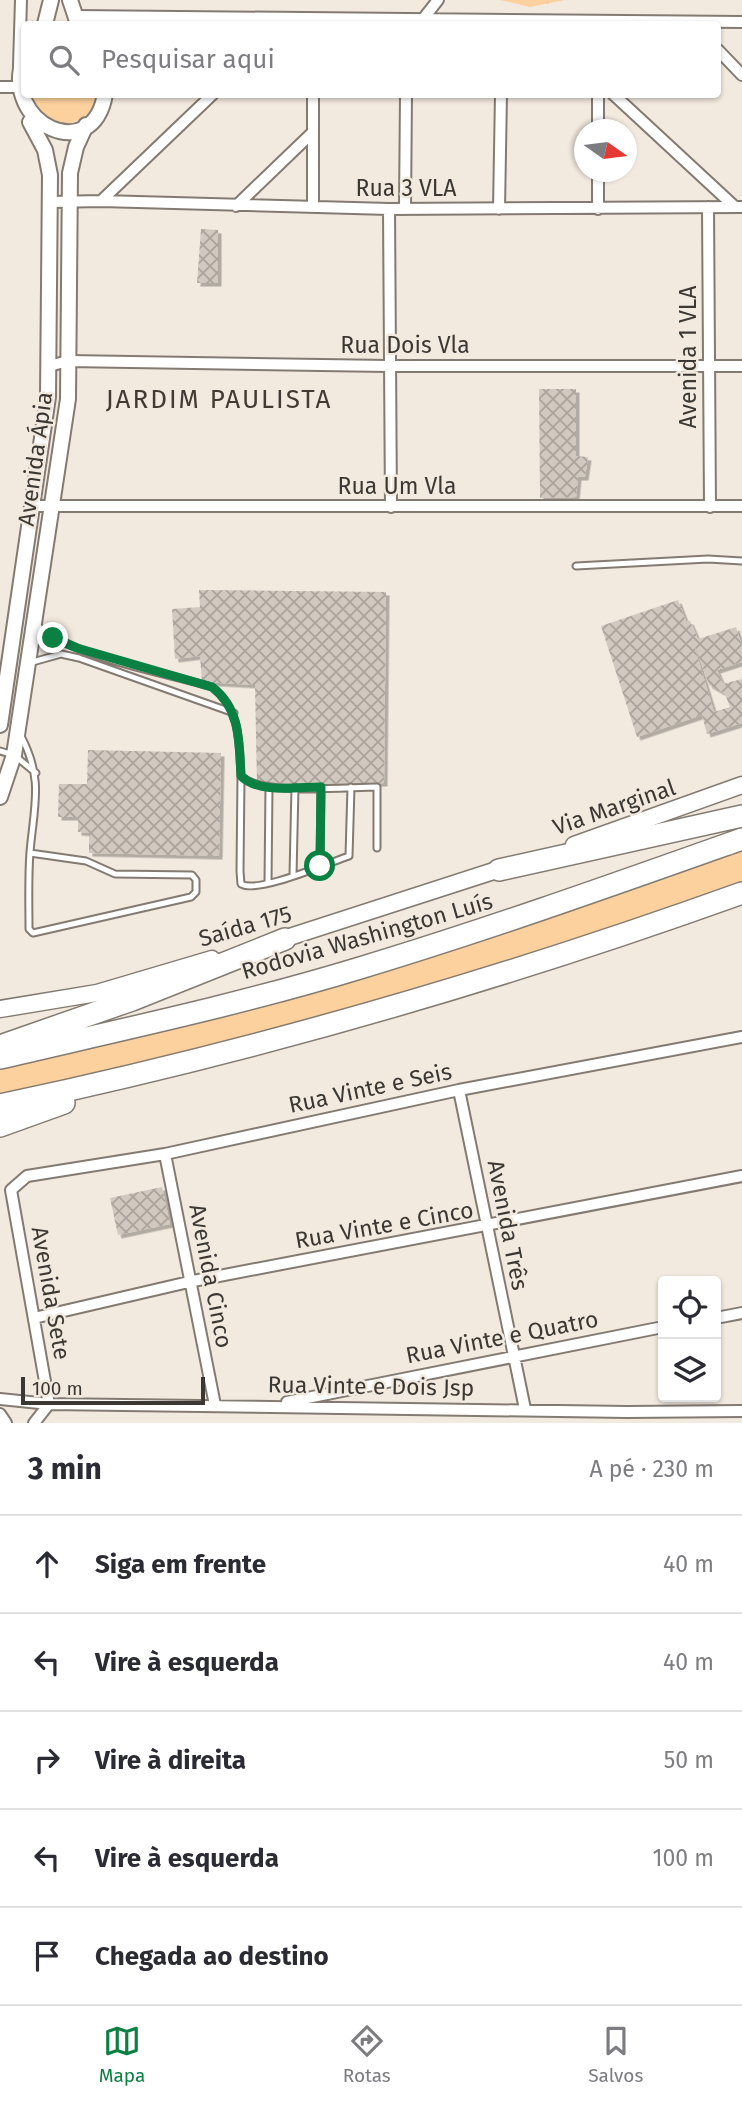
<!DOCTYPE html>
<html lang="pt">
<head>
<meta charset="utf-8">
<style>
  :root { --surface:#fff; --page:#f2f2f3; --text:#2b2b33; --muted:#7c7c81; --line:#e1e1e2; --accent:#0b8043 }
  body { margin:0; font-family:"Fira Sans",sans-serif; background:var(--page); color:var(--text) }
  .controls { position:absolute; right:21px; bottom:21px; display:grid; overflow:hidden; border-radius:7px; box-shadow:0 2px 5px #0004 }
  .controls button { width:63px; height:63px; display:grid; place-items:center; padding:0; border:0; border-bottom:2px solid var(--line); background:var(--surface); color:var(--text); font:35px sans-serif }
  .compass { position:absolute; left:574px; top:119px; width:63px; height:63px; border-radius:50%; background:var(--surface); box-shadow:0 2px 5px #0004; rotate:104deg }
  .scale { position:absolute; left:21px; bottom:18px; width:184px; box-sizing:border-box; padding-left:7px; border:4px solid #3b3834; border-top:0; font-size:19px; line-height:24px; white-space:nowrap; color:#3b3834; -webkit-text-stroke:5px #f2e9df; paint-order:stroke }
  .stop { position:absolute; width:21px; height:21px; margin:-16px; border:5px solid #0b8043; border-radius:50%; background:#fff }
  .stop.end { background:#0b8043; border-color:#fff; box-shadow:0 2px 7px #0008 }
  .list { margin:0; padding:0; list-style:none }
  h2 { display:flex; justify-content:space-between; align-items:center; height:91px; margin:0; padding:0 28px; font-size:30px }
  h2 small { font-size:23px; font-weight:400; color:var(--muted) }
  .list li { display:grid; grid-template-columns:46px 1fr auto; gap:21px; align-items:center; box-sizing:border-box; height:98px; padding:0 28px; border-top:2px solid var(--line) }
  .list b { display:block; font-size:26px; white-space:nowrap }
  .list em { font-size:23px; font-style:normal; color:var(--muted) }
  .icon { flex:none; width:38px; height:38px; fill:none; stroke:currentColor; stroke-width:2; stroke-linecap:round; stroke-linejoin:round }
  .map { position:relative; flex:none; width:742px; height:1423px; overflow:hidden }
  .search { position:absolute; background:var(--surface); box-shadow:0 2px 5px #0004; left:21px; right:21px; top:21px; height:77px; display:flex; align-items:center; gap:18px; box-sizing:border-box; padding:0 24px; border-radius:7px; color:var(--muted); font-size:26px }
  .sheet { height:581px; background:var(--surface) }
  nav { display:flex; justify-content:space-around; align-items:center; box-sizing:border-box; height:98px; border-top:2px solid var(--line); background:var(--surface); font-size:19px; color:var(--muted) }
  nav a { display:grid; justify-items:center; gap:4px }
  nav .on { color:var(--accent) }
  .map>svg:first-child { display:block }
  .grass { fill:#fcd19d }
  .forest { fill:url(#forest-firs) }
  .building { fill:url(#building-cross-hatch); fill-rule:evenodd; filter:url(#shadow) }
  .lines { fill:none; stroke-linecap:round; stroke-linejoin:round }
  .service-casing { stroke:#837b72; stroke-width:9 }
  .minor-casing { stroke:#837b72; stroke-width:14 }
  .tertiary-casing { stroke:#837b72; stroke-width:18 }
  .secondary-casing { stroke:#837b72; stroke-width:19 }
  .motorway-casing { stroke:#837b72; stroke-width:24 }
  .service { stroke:#fff; stroke-width:5 }
  .minor { stroke:#fff; stroke-width:10 }
  .tertiary { stroke:#fff; stroke-width:14 }
  .secondary { stroke:#fff; stroke-width:16 }
  .motorway { stroke:#fff; stroke-width:21 }
  .route { stroke:#0b8043; stroke-width:9 }
  .labels { text-anchor:middle; stroke-width:5; stroke-linejoin:round; paint-order:stroke }
  .street-label { font-size:23px; fill:#3b3834; stroke:#f2e9df }
  .quarter-label { font-size:26px; letter-spacing:2px; fill:#423b33; stroke:#f2e9df }
</style>
</head>
<body>
<div class="map">
<svg width="742" height="1423" viewBox="0 0 742 1423">
  <defs>
    <pattern id="forest-firs" width="22" height="20" patternUnits="userSpaceOnUse" patternTransform="scale(1.75)"><rect width="22" height="20" fill="#fcd19d"/><path d="M5 1l3.5 6h-7zM16 11l3.5 6h-7z" fill="#d9b488"/></pattern>
    <pattern id="building-cross-hatch" width="8" height="8" patternUnits="userSpaceOnUse" patternTransform="scale(1.75)"><rect width="8" height="8" fill="#d1c8bf"/><path d="M0 0l8 8M0 8l8-8" fill="none" stroke="#aba39c"/></pattern>
    <filter id="shadow"><feDropShadow dx="3.5" dy="3.5" stdDeviation="0" flood-color="#0004"/></filter>
  </defs>
  <rect width="100%" height="100%" fill="#f2e9df"/>
  <!-- grass -->
  <path class="grass" d="M27,95H100C94,121 59,134 38,114C33,109 31,101 27,95Z
    M742,848V886L628,925L298,1025L0,1098V1067Z"/>
  <!-- forest -->
  <path class="forest" d="M500,0H565L530,7Z"/>
  <!-- building -->
  <path class="building" d="M201,229L218,230V283H197Z
    M539,389H576V456L588,457L585,477H578L576,497L540,498Z
    M199,590L386,592L384,783L257,785L255,685L202,682L200,656L175,659L172,609L200,607Z
    M678,600L686,621H690L698,639L736,627L742,647V662L717,670L723,684L742,679V723L707,734L702,715L637,737L601,626ZM690,632L709,685L725,694L730,707L714,712Z
    M88,750L221,753L219,856L89,853V833L78,832V817H58L59,784H87Z
    M162,1187L170,1224L118,1235L110,1198Z"/>
  <g class="lines">
    <!-- service casing -->
    <g class="service-casing">
      <path id="service" d="M576,566L708,559L742,561
        M35,624C81,660 156,670 212,687C241,709 239,743 241,776C261,796 346,787 377,787V848
        M29,663L61,654L79,658L234,713
        M21,736C44,780 34,805 30,852C28,878 29,904 29,929L33,933L191,897L196,892V880L192,875L115,874L86,861L30,853
        M0,751L14,755L36,773
        M241,776L240,871L241,884C257,894 328,863 349,856L351,787
        M320,866L321,787
        M293,875L295,787
        M268,883L269,787"/>
    </g>
    <!-- minor casing -->
    <g class="minor-casing">
      <path id="minor" d="M75,16L742,22
        M423,19L438,0
        M718,50L742,75
        M19,66L21,0
        M0,87H14
        M313,94V207
        M613,94L735,207
        M598,130V94
        M101,201L213,94
        M51,202L101,201L389,209L742,207
        M236,206L313,132
        M708,207L710,507
        M389,209L391,507
        M405,209L406,94
        M499,209L501,94
        M598,209V172
        M49,366L68,361L388,366H742
        M32,506H742
        M459,1090L525,1409
        M165,1154L215,1405
        M34,1318L193,1281L742,1176
        M716,1318L742,1313
        M0,1399L49,1404L627,1412L742,1411
        M287,1402L663,1327
        M49,1404L11,1190L27,1176L165,1154L459,1090L742,1037
        M0,1414L6,1423
        M34,1423L49,1404"/>
    </g>
    <!-- tertiary casing -->
    <g class="tertiary-casing">
      <path id="tertiary" d="M70,0L78,24
        M45,24L51,0
        M24,58C0,124 93,167 105,94
        M0,725L48,397L50,175L45,150L30,122
        M0,797L14,755L68,399L70,173L76,147L86,125"/>
    </g>
    <!-- secondary casing -->
    <g class="secondary-casing">
      <path id="secondary" d="M574,845L742,785
        M274,942L509,866
        M0,1009L97,993L212,959"/>
    </g>
    <!-- motorway casing -->
    <g class="motorway-casing">
      <path id="motorway" d="M499,870L742,816
        M0,1046L132,1000L285,939
        M0,1058C120,1030 242,1004 360,968C489,929 615,884 742,839
        M0,1105C251,1052 500,980 742,893
        M0,1126L64,1103"/>
    </g>
    <!-- service -->
    <use href="#service" class="service"/>
    <!-- minor -->
    <use href="#minor" class="minor"/>
    <!-- tertiary -->
    <use href="#tertiary" class="tertiary"/>
    <!-- secondary -->
    <use href="#secondary" class="secondary"/>
    <!-- motorway -->
    <use href="#motorway" class="motorway"/>
  </g>
  <g class="lines">
    <!-- route -->
    <path class="route" d="M53,638L77,648L212,687C241,709 239,743 241,776C259,794 297,787 321,787L320,866"/>
  </g>
  <g class="labels">
    <!-- street labels -->
    <g class="street-label">
      <text x="406" y="196">Rua 3 VLA</text>
      <text x="405" y="353">Rua Dois Vla</text>
      <text transform="translate(688 357) rotate(-90)" y="8">Avenida 1 VLA</text>
      <text transform="translate(35 459) rotate(-82)" y="8">Avenida Ápia</text>
      <text x="397" y="494">Rua Um Vla</text>
      <text transform="translate(614 807) rotate(-19)" y="8">Via Marginal</text>
      <text transform="translate(245 926) rotate(-16)" y="8">Saída 175</text>
      <text transform="translate(367 936) rotate(-16)" y="8">Rodovia Washington Luís</text>
      <text transform="translate(370 1088) rotate(-12)" y="8">Rua Vinte e Seis</text>
      <text transform="translate(384 1225) rotate(-10)" y="8">Rua Vinte e Cinco</text>
      <text transform="translate(508 1225) rotate(79)" y="8">Avenida Três</text>
      <text transform="translate(211 1276) rotate(79)" y="8">Avenida Cinco</text>
      <text transform="translate(51 1293) rotate(80)" y="8">Avenida Sete</text>
      <text transform="translate(502 1337) rotate(-11)" y="8">Rua Vinte e Quatro</text>
      <text transform="translate(371 1386) rotate(1)" y="8">Rua Vinte e Dois Jsp</text>
    </g>
    <!-- quarter labels -->
    <g class="quarter-label">
      <text x="219" y="408">JARDIM PAULISTA</text>
    </g>
  </g>
</svg>
<div class="controls">
<button><svg class="icon" aria-label="locate" viewBox="0 0 24 24"><circle cx="12" cy="12" r="6"/><path d="M12 2v4M12 18v4M2 12h4M18 12h4"/></svg></button>
<button><svg class="icon" aria-label="layers" viewBox="0 0 24 24"><path d="M12 4l9 5-9 5-9-5zM3 14l9 5 9-5"/></svg></button>
</div>
<svg class="compass" viewBox="-18 -18 36 36"><path d="M0-13l5 13h-10z" fill="#e53935"/><path d="M0 13l5-13h-10z" fill="#7c7c81"/></svg>
<div class="scale">100 m</div>
<div class="stop" style="left:320px;top:866px"></div>
<div class="stop end" style="left:53px;top:638px"></div>
<div class="search"><svg class="icon" aria-label="search" viewBox="0 0 24 24"><circle cx="10" cy="10" r="6"/><path d="M15 15l6 6"/></svg>Pesquisar aqui</div>
</div>
<section class="sheet">
<h2>3 min<small>A pé · 230 m</small></h2>
<ul class="list">
<li><svg class="icon" aria-label="ahead" viewBox="0 0 24 24"><path d="M12 20V5M6 11l6-6 6 6"/></svg><div><b>Siga em frente</b></div><em>40 m</em></li>
<li><svg class="icon" aria-label="left" viewBox="0 0 24 24"><path d="M17 20v-9H6M10 6l-5 5 5 5"/></svg><div><b>Vire à esquerda</b></div><em>40 m</em></li>
<li><svg class="icon" aria-label="right" viewBox="0 0 24 24"><path d="M7 20v-9h11M14 6l5 5-5 5"/></svg><div><b>Vire à direita</b></div><em>50 m</em></li>
<li><svg class="icon" aria-label="left" viewBox="0 0 24 24"><path d="M17 20v-9H6M10 6l-5 5 5 5"/></svg><div><b>Vire à esquerda</b></div><em>100 m</em></li>
<li><svg class="icon" aria-label="arrive" viewBox="0 0 24 24"><path d="M6 21V4h12l-3 4 3 4H6"/></svg><div><b>Chegada ao destino</b></div></li>
</ul>
</section>
<nav>
<a class="on"><svg class="icon" aria-label="map" viewBox="0 0 24 24"><path d="M3 6l6-2 6 2 6-2v14l-6 2-6-2-6 2zM9 4v14M15 6v14"/></svg>Mapa</a>
<a><svg class="icon" aria-label="directions" viewBox="0 0 24 24"><path d="M12 3l9 9-9 9-9-9zM9 14v-3h6M13 9l2 2-2 2"/></svg>Rotas</a>
<a><svg class="icon" aria-label="saved" viewBox="0 0 24 24"><path d="M7 4h10v16l-5-4-5 4z"/></svg>Salvos</a>
</nav>
</body>
</html>
